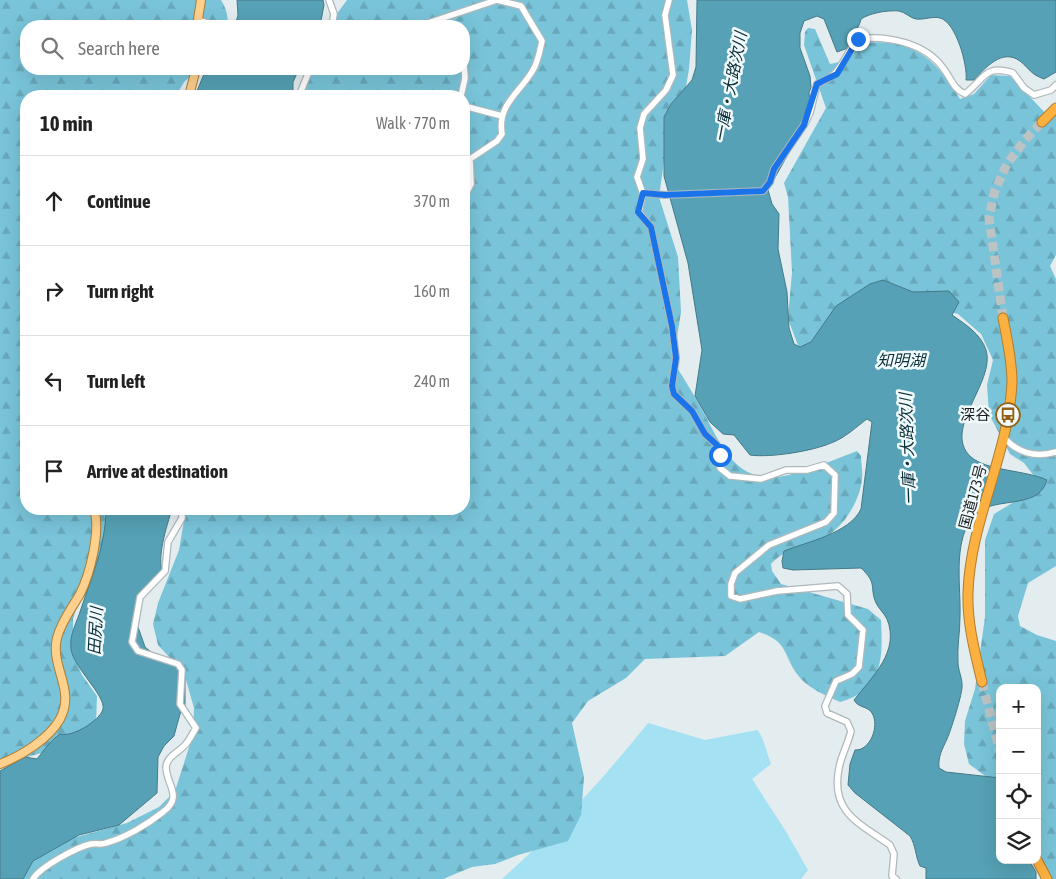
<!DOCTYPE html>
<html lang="en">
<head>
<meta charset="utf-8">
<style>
  :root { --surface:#fff; --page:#f6f6f6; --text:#222; --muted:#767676; --line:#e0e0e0 }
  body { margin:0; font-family:"Asap Condensed","Noto Sans JP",sans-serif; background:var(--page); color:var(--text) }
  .controls { position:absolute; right:15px; bottom:15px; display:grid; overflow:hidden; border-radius:10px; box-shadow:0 5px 20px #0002 }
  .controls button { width:45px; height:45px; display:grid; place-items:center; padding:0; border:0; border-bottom:1px solid var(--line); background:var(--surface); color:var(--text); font:25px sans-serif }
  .stop { position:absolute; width:15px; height:15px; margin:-11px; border:4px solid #1a73e8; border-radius:50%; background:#fff }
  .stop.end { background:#1a73e8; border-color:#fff; box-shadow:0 1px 5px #0008 }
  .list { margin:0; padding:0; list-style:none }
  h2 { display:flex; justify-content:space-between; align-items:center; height:65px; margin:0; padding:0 20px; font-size:21px }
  h2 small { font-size:16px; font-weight:400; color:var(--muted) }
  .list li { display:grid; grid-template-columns:32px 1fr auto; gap:15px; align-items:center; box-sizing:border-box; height:90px; padding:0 20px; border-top:1px solid var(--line) }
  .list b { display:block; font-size:19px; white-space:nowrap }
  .list em { font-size:16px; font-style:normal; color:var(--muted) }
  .icon { flex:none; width:28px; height:28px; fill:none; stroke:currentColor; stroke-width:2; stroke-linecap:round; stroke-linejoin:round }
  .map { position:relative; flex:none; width:1056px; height:879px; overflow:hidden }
  .search { position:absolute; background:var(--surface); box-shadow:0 5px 20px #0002; left:20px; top:20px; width:450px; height:55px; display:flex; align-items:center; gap:12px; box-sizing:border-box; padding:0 18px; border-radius:20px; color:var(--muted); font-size:19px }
  .panel { position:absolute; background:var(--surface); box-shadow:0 5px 20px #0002; left:20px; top:90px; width:450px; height:425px; border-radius:20px }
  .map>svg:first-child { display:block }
  .green { fill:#a4e1f2 }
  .forest { fill:url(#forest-firs) }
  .water { fill:#56a1b5; stroke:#447a88 }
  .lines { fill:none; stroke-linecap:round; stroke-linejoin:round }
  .highway-tunnel { stroke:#bbc3c5; stroke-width:9; stroke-dasharray:9 4.5; stroke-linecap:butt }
  .minor-casing { stroke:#afb8ba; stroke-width:8 }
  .major-casing { stroke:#ad7d34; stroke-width:10 }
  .highway-casing { stroke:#ad7d34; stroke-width:11 }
  .minor { stroke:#fff; stroke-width:5.5 }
  .major { stroke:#fdd08c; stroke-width:8 }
  .highway { stroke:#fbb03f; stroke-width:9 }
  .route { stroke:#1a73e8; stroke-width:6 }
  .labels { text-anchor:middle; stroke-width:5; stroke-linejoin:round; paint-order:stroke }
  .poi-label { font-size:15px; fill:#1b1e1f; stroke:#f1fafc; text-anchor:end }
  .street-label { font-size:15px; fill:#1b1e1f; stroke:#f1fafc }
  .water-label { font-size:16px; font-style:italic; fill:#0a2f38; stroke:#f1fafc }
</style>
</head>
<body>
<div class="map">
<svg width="1056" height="879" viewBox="0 0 1056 879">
  <defs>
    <pattern id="forest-firs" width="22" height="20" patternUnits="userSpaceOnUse" patternTransform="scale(1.25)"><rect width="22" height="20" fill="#79c4d9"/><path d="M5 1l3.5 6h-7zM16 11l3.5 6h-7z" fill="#68a8ba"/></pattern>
  </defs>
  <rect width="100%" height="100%" fill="#e3ecef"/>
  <!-- green -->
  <path class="green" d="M648,723L705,740L757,730C765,739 766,752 771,764L752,779L785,830L808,870L801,879H502C556,831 603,779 648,723Z"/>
  <!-- forest -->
  <path class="forest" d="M0,0H221C226,8 229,17 227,26H26V69H199L184,82L176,96H26V509H108L109,526L94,584L77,606L73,619V655L82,675L97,696L96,726L65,746L0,765Z
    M347,0H687L692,30L689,69L684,98L668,132L659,197L678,257L681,312L673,362C685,379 695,397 705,415C723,450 738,484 784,476C809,471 833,460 857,451L861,456C861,463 863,472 862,479C860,502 841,532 819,540C800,547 785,549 771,564L772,571L781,584L868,609L881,620C883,659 883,690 840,702C827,696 812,690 802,680C781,657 792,643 759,632L725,656L645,659L626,678L588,701L572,723L584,777L581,815L568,841L518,855L495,864L472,867L443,879H23L26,856L66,840L127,823L159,807L175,791L193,735L194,708L184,673L158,645L153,624L158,603L179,550L186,509H464V96H305L310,69H464V26H328Z
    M808,28L815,29L830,64L848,60L862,43C913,38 935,58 960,99L974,94L991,75L1010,76L1050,118L1056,113V255L1050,266L1056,279V566L1028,583L1018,616L1020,626L1037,635L1056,641V879H1049L1037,858V688H1000V787L969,764L964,744L965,721L975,689L985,617V540L994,514L1029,493L1034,476L1024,463L1010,454L989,414L987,385L993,360L981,334L958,314L930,306L802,356L788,319L792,272L788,197L784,183L826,108L804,45L805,32Z"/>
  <!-- water -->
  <path class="water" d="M237,0H323L324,5L320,26H235L238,15Z
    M697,0H1056V72L1044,79C1030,74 1030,69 1020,61C1002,48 985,68 974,80H966C968,66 956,22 940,18C933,16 924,20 916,19C910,18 905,12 899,11C887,10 870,13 861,19C859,30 850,34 848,48L837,52L824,19L817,16L804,21L800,33V48L810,76L811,87L809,93L811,113L768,190L772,204L779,214L778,249L787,292L789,328L794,344L800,347L811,342L836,306L870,284L883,280L913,292L949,291L959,302L952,315C965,324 981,334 986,350C996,382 941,430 971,457C987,471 1025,470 1047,480C1038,513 988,493 971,519C953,546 961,586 960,617C960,632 957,647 958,662C958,671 963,679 962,688C961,698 951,730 947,739C942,750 938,756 939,768L946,772L1000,778V860H1029L1036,872V879H926V868L920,866C915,855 916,846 910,836L855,793L848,785L850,764L855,750C870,751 880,726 872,713C868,706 858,708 854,700C873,676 900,651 887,619C884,613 879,609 876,603C869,586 878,584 861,568L793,570L783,568L782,561L784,551C807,542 850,533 861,509L872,422L867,419C856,427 845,438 831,443C813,451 770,458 750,455L734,435L723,434L710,422L695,396L702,350L688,263L664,176V117L671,104L692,80L696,67Z
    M206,69H299L293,82V96H195Z
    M106,509H172C167,525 156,559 163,573L142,597L138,627L145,647L151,652L170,659L185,672V706L180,714L174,736L164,746L158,757L157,793L119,825L79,835L33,861L23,879H0V771L25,757L37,759C45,749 50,741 60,734C71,738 100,721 103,709C106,696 73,667 71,649C69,635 77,622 81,609C92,576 106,544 106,509Z"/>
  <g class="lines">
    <!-- highway-tunnel -->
    <path class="highway-tunnel" d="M1003,318L989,218L995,190L1007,164L1025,140L1042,122
      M982,682L1000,752"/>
    <!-- minor casing -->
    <g class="minor-casing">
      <path id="minor" d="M329,0L334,14L332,26
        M669,0L665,15L673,75L666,90L644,114L640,128L643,159L637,177L643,194L639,212L651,227L672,326L676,358L672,386L674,394L692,411L705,434L717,445L720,455V468L730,476L761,479L786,470H807L824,465L835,475L834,513L826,522L769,545L735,573L731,584V596L740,599L777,591L838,586L847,594L848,615L863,630L859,667L852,674L836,681L825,706L827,713L847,722L851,731C848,744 841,756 839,768C830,812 859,823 890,845L894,854L892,876L896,879
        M198,20L217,26
        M419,26L497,0L521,6L542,41C540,50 538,62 533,70C520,93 497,104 502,134L497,141L470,159L471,184L464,198
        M299,96L310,69
        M461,96L465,78L464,64
        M464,106L502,116
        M643,193L665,195L763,191L770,182L774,169L804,125L810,113L817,84C843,75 842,58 858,39C887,35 925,43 943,68C951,78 953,89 965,94C985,79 984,64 1013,73L1024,88L1034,95L1051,90L1056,85
        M1003,436C1016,453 1036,458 1056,452
        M33,879C40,867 77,847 91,844C96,843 101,845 106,843C125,838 148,824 163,812C184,797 166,784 166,767C167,757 177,753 183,747C189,742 192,734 196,728L180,704L182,670L178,664L138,651L132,642L140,597L165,571L168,542L182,518V509"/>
    </g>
    <!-- major casing -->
    <g class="major-casing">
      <path id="major" d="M197,26L201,0
        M189,96L196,69
        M0,764C21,756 49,739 60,719C76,690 50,667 57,638C61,622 72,608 80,594C90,574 101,531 94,509"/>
    </g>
    <!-- highway casing -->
    <g class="highway-casing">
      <path id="highway" d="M1042,122L1056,108
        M982,682C975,653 967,623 968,593C970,521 1009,454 1012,382C1012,360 1007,339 1003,318
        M1037,860L1047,879"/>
    </g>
    <!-- minor -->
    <use href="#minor" class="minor"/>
    <!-- major -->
    <use href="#major" class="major"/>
    <!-- highway -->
    <use href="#highway" class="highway"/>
  </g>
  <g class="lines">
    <!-- route -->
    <path class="route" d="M720,455L717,445L705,434L692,411L674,394L672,386L676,358L672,326L651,227L638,212L643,193L665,195L763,191L770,182L774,169L804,125L817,84L837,74L858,39"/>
  </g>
  <!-- icons -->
  <defs>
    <g id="bus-ring" transform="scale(1.25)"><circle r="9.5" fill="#f1fafc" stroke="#936212" stroke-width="1.5"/><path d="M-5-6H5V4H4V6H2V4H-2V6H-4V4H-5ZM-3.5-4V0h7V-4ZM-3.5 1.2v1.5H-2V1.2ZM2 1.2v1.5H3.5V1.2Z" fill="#936212"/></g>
  </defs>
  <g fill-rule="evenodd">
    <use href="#bus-ring" x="1008" y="415"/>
  </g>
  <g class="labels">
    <!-- poi labels -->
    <g class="poi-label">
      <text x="990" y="420">深谷</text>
    </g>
    <!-- street labels -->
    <g class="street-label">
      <text transform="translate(973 497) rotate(-75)" y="5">国道173号</text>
    </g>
    <!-- water labels -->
    <g class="water-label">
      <text transform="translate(730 87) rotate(-79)" y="6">一庫・大路次川</text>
      <text x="901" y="366">知明湖</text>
      <text transform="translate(907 449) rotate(-92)" y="6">一庫・大路次川</text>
      <text transform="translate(95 631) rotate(-87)" y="6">田尻川</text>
    </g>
  </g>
</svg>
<div class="controls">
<button>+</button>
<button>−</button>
<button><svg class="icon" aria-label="locate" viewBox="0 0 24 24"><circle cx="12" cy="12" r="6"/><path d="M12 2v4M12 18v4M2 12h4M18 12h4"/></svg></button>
<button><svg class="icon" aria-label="layers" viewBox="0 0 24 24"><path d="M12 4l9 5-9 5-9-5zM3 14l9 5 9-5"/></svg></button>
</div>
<div class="stop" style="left:720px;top:455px"></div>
<div class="stop end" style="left:858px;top:39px"></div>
<div class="search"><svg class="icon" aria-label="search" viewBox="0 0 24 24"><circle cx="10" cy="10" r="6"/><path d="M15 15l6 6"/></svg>Search here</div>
<section class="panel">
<h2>10 min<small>Walk · 770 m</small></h2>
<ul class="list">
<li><svg class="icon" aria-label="ahead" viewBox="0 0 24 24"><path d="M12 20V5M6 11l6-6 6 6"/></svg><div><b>Continue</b></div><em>370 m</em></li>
<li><svg class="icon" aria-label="right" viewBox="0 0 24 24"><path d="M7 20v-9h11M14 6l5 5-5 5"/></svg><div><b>Turn right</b></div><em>160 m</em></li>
<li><svg class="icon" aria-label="left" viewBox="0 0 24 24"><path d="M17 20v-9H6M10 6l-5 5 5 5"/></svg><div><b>Turn left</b></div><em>240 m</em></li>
<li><svg class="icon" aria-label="arrive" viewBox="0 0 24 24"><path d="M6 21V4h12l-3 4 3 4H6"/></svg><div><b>Arrive at destination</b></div></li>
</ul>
</section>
</div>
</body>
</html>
